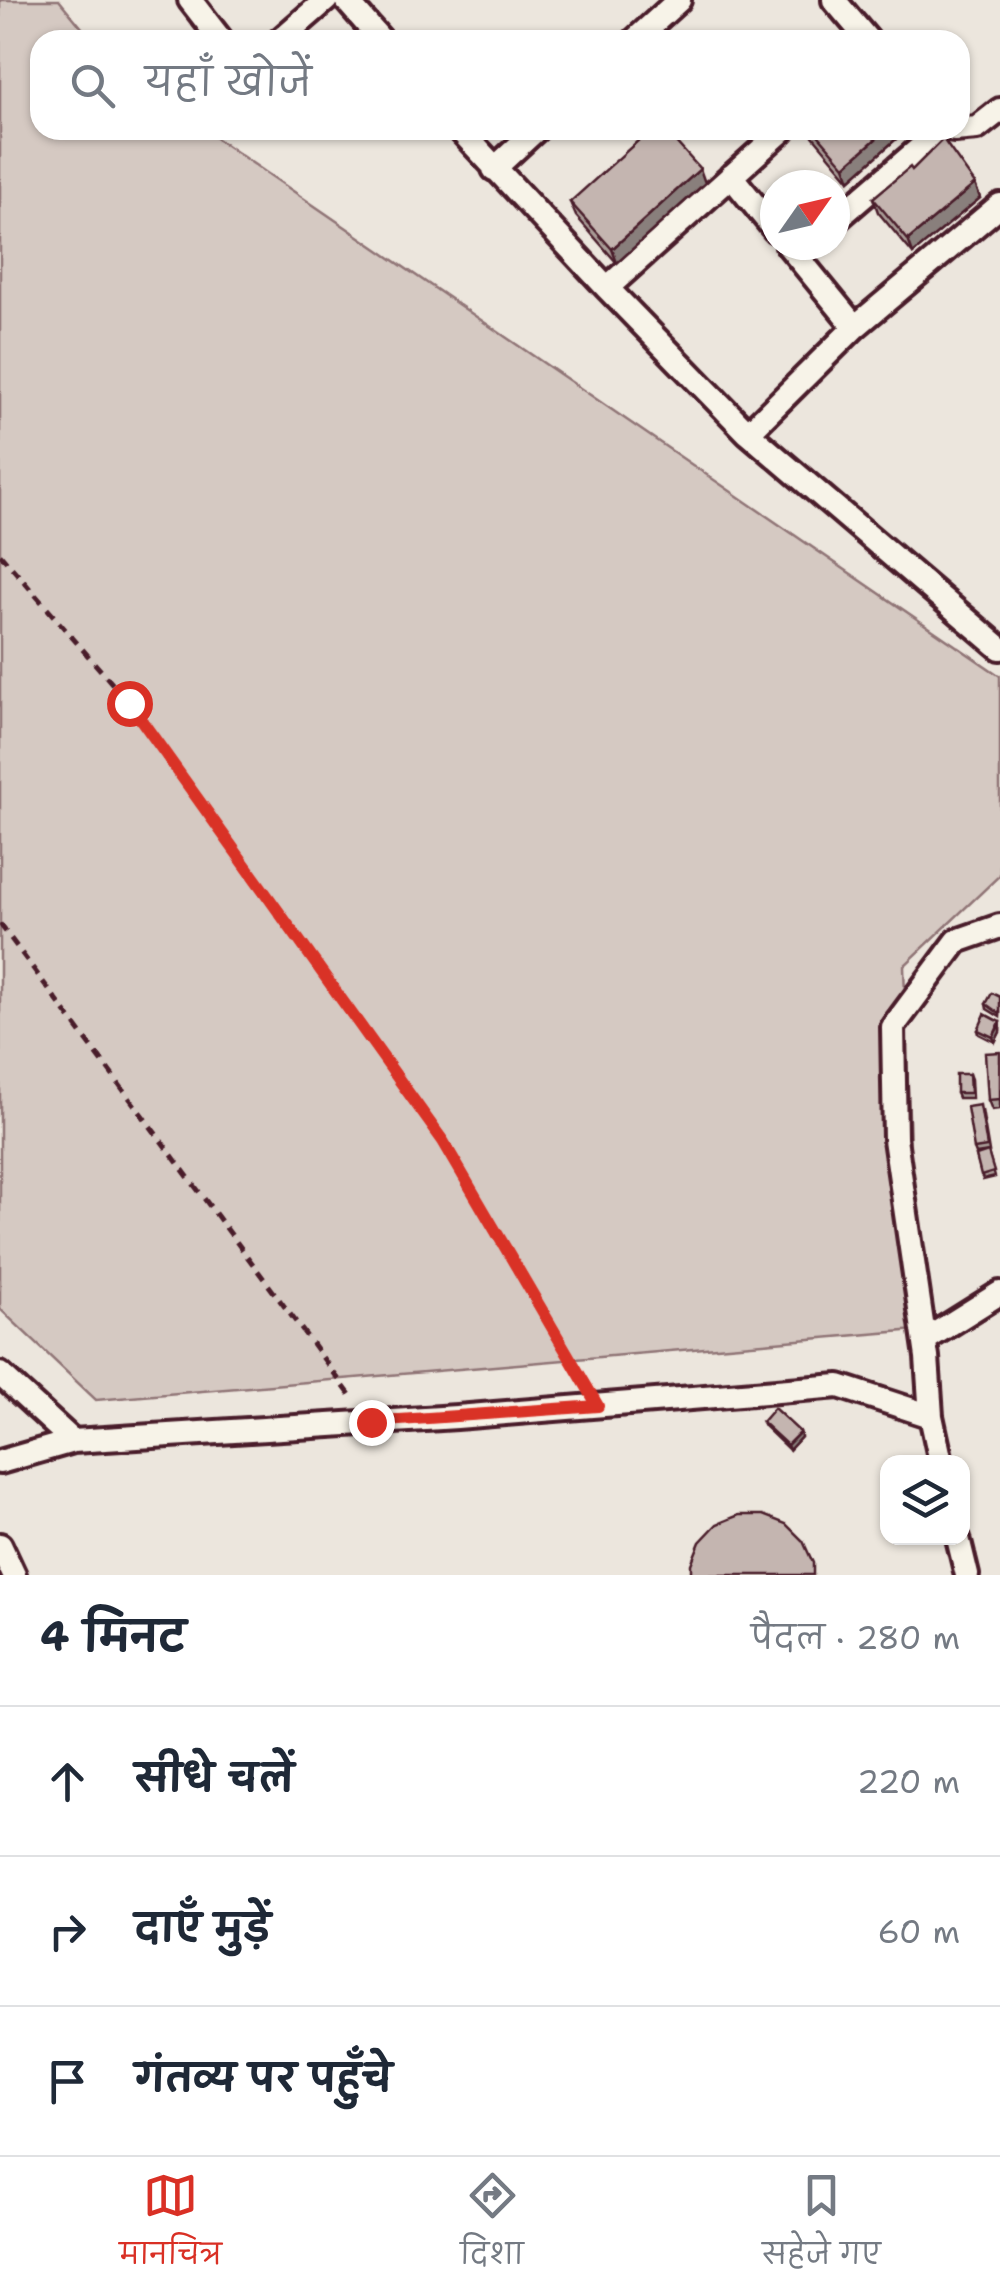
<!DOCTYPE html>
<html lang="hi">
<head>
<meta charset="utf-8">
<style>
  :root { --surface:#fff; --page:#f6f6f7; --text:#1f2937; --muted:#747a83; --line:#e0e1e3; --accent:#d93025 }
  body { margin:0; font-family:"Shantell Sans","Playpen Sans Deva",sans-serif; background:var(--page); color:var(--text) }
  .controls { position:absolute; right:30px; bottom:30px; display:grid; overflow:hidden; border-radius:20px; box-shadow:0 2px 8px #0004 }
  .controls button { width:90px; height:90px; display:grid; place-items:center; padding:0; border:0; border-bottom:2px solid var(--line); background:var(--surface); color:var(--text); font:50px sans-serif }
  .compass { position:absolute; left:760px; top:170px; width:90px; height:90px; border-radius:50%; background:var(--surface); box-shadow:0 2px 8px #0004; rotate:56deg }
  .stop { position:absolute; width:30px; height:30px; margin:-22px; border:8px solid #d93025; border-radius:50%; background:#fff }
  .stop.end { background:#d93025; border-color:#fff; box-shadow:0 2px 10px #0008 }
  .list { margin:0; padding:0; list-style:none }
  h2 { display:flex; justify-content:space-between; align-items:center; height:130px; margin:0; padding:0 40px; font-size:42px }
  h2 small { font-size:32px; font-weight:400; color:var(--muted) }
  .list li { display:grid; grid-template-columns:65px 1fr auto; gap:30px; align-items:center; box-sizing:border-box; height:150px; padding:0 40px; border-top:2px solid var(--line) }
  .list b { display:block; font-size:38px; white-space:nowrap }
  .list em { font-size:32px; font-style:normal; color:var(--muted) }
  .icon { flex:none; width:55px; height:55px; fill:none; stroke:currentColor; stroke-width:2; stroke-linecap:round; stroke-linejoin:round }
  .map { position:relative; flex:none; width:1000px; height:1575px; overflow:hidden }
  .search { position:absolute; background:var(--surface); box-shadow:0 2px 8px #0004; left:30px; right:30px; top:30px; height:110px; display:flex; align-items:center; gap:25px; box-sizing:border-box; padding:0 35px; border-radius:30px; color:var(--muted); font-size:38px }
  .sheet { height:580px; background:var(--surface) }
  nav { display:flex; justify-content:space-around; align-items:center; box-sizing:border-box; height:140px; border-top:2px solid var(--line); background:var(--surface); font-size:28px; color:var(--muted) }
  nav a { display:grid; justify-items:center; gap:5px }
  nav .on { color:var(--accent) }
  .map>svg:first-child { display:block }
  .green { fill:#d5c9c2; stroke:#907476; stroke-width:2.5 }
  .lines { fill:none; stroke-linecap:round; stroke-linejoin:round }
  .minor-casing { stroke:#4a1f2b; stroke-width:30 }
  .path { stroke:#4a1f2b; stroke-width:5; stroke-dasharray:10 8; stroke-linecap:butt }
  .minor { stroke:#f7f3e8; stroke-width:22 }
  .wall { fill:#a99c97; stroke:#4a1f2b; stroke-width:2.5 }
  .shaded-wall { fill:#897f7b; stroke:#4a1f2b; stroke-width:2.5 }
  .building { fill:#c4b5b0; stroke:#4a1f2b; stroke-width:2.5 }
  .route { stroke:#d93025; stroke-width:12 }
</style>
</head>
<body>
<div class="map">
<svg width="1000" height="1575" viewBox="0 0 1000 1575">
  <rect width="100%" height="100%" fill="#ece6dd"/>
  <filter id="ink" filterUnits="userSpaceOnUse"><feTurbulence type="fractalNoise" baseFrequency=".01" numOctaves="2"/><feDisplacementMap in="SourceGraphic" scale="20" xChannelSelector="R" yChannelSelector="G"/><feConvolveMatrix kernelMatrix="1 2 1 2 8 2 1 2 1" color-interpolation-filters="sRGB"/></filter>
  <g filter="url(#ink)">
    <!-- green -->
    <path class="green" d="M0,0H59L92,40H40V130H204L1000,676V875L904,966L916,1330L96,1400L0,1309Z"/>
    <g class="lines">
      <!-- minor casing -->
      <g class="minor-casing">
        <path id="minor" d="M190,0L221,40
          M346,0L381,40
          M834,0L868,40
          M280,40L326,0
          M635,40L679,0
          M460,130L607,288L748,433L1000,648
          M954,130L977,128L1000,110
          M494,169L536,130
          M731,176L775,230
          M835,221L941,130
          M788,245L855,327
          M607,288L783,130
          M748,433L855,327L1000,205
          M925,1340L1000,1293
          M0,1374L73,1441
          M0,1462L73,1441L457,1417L839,1386L931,1416
          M941,1462L931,1416L927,1357L895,1139L893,1027L957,941L1000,926
          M958,1538L967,1575
          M0,1545L14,1575"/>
      </g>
      <!-- path -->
      <path class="path" d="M0,554L129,703L443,1141L585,1383
        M0,924L354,1400"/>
      <!-- minor -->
      <use href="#minor" class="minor"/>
    </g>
    <!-- wall -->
    <path class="wall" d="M811,130H903L904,132L850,180L813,136Z
      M705,183L617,263L576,216L570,202Z
      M975,184L980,198L913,254L878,212L873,198Z
      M1000,997V1017L987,1009L986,1004Z
      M1000,1022V1032L995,1042L979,1034L978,1030Z
      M1000,1052V1109L992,1110L988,1100Z
      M969,1074L971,1079L972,1098H958L956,1093Z
      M982,1110L989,1152L976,1154L974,1149Z
      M988,1152L995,1177L983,1180L976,1156Z
      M762,1422L800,1432L801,1437L789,1450L764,1426Z"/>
    <!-- shaded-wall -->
    <path class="shaded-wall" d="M886,130H903L904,132L850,180L845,166Z
      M700,169L705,183L617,263L612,249Z
      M975,184L980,198L913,254L908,240Z
      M1000,1024V1032L995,1042L993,1037Z
      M800,1432L801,1437L789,1450L787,1445Z"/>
    <!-- building -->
    <path class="building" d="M650,130H665L700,169L612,249L570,202Z
      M814,130H886L845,166Z
      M943,139L975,184L908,240L873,198L910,167L912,170Z
      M992,993L1000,997V1014L986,1004Z
      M985,1014L1000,1022L993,1037L978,1030Z
      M1000,1052V1099L988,1100L985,1053Z
      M956,1074H969L970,1093H956Z
      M980,1105L987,1147L974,1149L967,1107Z
      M988,1152L994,1172L981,1176L976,1156Z
      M774,1408L800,1432L787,1445L762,1422Z
      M739,1515H763L786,1524L803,1541L813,1563V1575H691V1564L700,1542L717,1524Z"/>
  </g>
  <g class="lines" filter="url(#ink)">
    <!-- route -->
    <path class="route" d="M129,703L443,1141L598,1406L371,1422"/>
  </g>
</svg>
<div class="controls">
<button><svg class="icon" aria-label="layers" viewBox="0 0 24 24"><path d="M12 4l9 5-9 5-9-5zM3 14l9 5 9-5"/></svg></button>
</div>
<svg class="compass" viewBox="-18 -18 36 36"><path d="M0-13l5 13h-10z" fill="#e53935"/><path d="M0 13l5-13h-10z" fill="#747a83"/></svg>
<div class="stop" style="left:129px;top:703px"></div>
<div class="stop end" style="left:371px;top:1422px"></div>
<div class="search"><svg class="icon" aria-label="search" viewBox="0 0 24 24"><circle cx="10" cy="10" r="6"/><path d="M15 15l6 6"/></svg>यहाँ खोजें</div>
</div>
<section class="sheet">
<h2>4 मिनट<small>पैदल · 280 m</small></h2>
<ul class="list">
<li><svg class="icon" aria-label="ahead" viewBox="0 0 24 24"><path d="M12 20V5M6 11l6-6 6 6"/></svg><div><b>सीधे चलें</b></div><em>220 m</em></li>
<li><svg class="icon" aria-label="right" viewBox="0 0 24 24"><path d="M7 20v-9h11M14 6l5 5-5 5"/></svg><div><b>दाएँ मुड़ें</b></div><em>60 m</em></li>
<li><svg class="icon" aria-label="arrive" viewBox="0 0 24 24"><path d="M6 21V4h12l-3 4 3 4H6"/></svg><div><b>गंतव्य पर पहुँचे</b></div></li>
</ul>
</section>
<nav>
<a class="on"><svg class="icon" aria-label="map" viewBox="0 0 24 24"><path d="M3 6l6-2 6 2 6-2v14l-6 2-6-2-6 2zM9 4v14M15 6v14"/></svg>मानचित्र</a>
<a><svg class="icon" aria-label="directions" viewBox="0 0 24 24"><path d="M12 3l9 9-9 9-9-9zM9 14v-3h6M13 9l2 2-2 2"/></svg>दिशा</a>
<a><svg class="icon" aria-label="saved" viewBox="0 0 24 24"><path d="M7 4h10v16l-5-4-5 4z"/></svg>सहेजे गए</a>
</nav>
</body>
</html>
